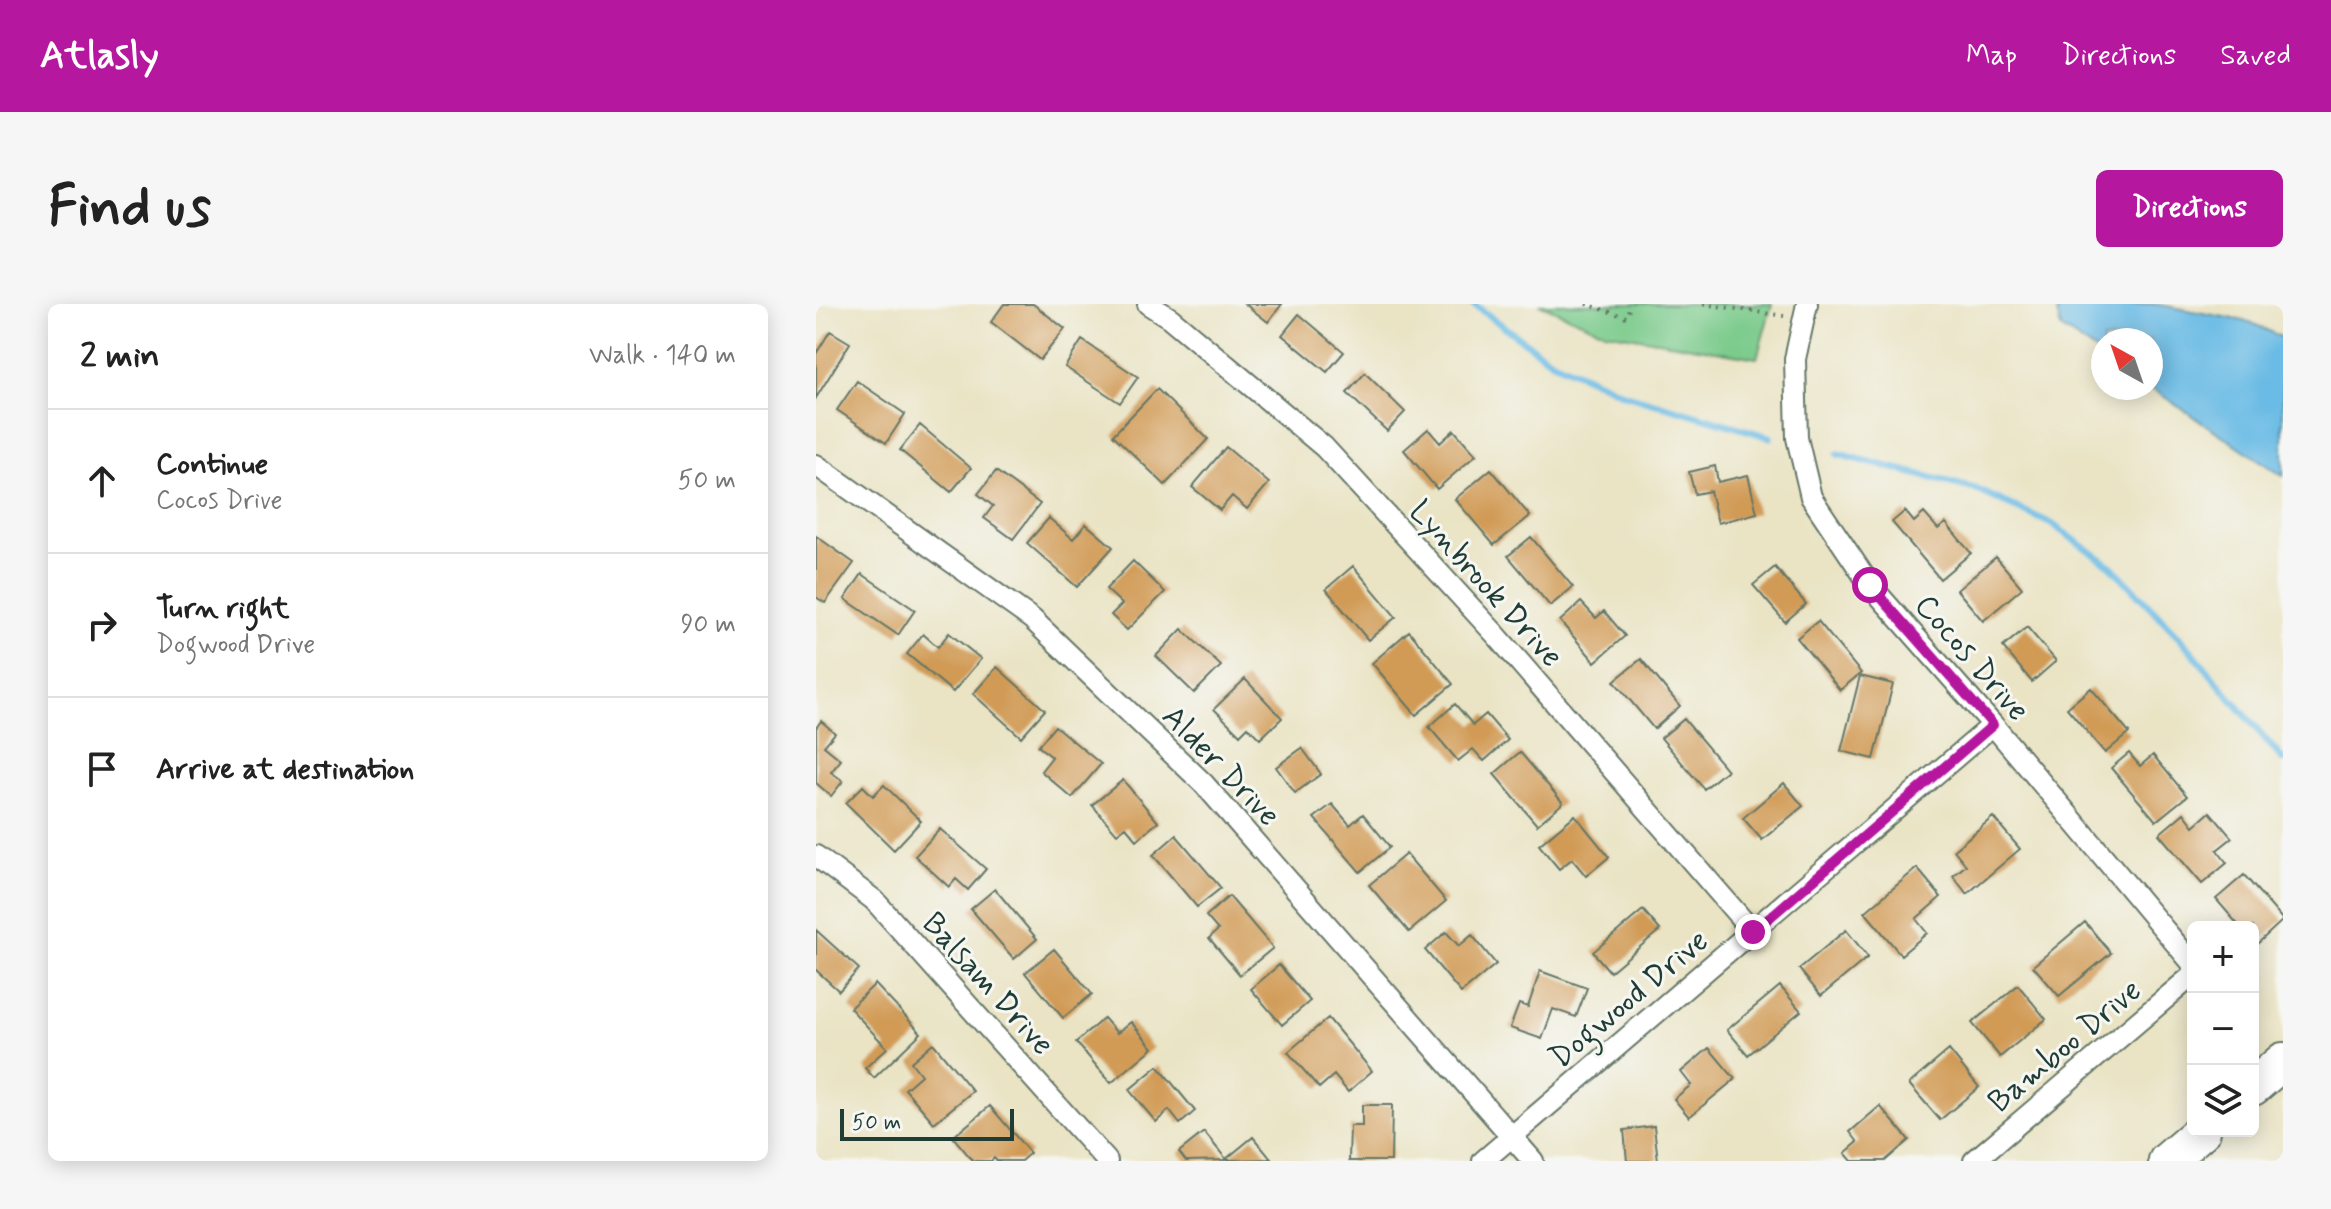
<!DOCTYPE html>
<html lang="en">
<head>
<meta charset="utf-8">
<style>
  :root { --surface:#fff; --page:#f6f6f6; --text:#222; --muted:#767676; --line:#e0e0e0; --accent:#b5179e }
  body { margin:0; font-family:Mynerve,sans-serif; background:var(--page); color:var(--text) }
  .controls { position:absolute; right:24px; bottom:24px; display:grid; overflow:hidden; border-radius:12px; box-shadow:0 4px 20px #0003 }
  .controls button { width:72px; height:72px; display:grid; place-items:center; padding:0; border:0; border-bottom:2px solid var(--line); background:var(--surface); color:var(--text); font:40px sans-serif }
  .compass { position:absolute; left:1275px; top:24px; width:72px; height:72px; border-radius:50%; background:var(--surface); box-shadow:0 4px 20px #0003; rotate:320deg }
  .scale { position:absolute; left:24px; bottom:20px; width:174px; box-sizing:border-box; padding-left:8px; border:4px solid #1f3d34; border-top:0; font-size:22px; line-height:28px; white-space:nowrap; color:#1f3d34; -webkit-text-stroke:6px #f6f6f2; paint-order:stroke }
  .stop { position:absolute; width:24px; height:24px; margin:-18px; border:6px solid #b5179e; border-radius:50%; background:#fff }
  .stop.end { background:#b5179e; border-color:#fff; box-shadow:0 2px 8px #0008 }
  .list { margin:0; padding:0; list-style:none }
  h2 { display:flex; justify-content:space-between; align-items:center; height:104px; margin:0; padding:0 32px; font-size:34px }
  h2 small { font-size:26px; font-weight:400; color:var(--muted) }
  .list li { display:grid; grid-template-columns:52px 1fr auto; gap:24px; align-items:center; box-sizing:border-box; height:144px; padding:0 32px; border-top:2px solid var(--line) }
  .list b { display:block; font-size:30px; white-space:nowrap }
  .list p { margin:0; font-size:26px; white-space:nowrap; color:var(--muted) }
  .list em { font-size:26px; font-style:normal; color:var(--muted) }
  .icon { flex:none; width:44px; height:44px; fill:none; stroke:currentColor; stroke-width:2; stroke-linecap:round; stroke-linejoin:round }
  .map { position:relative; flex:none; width:1467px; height:857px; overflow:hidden; border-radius:12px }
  header { display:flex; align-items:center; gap:48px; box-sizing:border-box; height:112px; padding:0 40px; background:var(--accent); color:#fff }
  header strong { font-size:38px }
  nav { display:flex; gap:44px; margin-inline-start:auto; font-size:28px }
  .intro { display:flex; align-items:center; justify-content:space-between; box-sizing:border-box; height:192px; padding:0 48px }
  h1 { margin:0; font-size:56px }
  .button { padding:20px 36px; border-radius:12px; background:var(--accent); color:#fff; font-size:28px; font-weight:700 }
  main { display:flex; gap:48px; padding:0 48px }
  aside { flex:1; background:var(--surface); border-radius:12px; box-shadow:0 4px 20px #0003 }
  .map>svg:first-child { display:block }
  .green { fill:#7aca8b; stroke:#4c8460; stroke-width:2 }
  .water { fill:#6abbe5; stroke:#447c8c; stroke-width:2 }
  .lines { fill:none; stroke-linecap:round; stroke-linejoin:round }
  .stream { stroke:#6abbe5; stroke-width:7 }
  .building { fill:#d19b56 }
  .minor-casing { stroke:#667767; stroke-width:24 }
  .motorway-casing { stroke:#667767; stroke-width:40 }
  .path { stroke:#667767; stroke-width:4; stroke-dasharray:2 6; stroke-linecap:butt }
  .minor { stroke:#fff; stroke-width:20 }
  .motorway { stroke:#fff; stroke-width:36 }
  .route { stroke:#b5179e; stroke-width:10 }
  .labels { text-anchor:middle; stroke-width:6; stroke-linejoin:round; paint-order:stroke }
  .street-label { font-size:32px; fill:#1f3d34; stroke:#f6f6f2 }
</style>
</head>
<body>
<header>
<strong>Atlasly</strong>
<nav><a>Map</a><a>Directions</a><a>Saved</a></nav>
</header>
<div class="intro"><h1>Find us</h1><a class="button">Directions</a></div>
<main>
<aside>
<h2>2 min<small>Walk · 140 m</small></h2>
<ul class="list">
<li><svg class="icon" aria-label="ahead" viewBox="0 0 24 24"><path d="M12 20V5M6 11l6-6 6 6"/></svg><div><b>Continue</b><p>Cocos Drive</p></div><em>50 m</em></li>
<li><svg class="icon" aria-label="right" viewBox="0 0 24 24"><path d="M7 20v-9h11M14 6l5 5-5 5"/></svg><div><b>Turn right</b><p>Dogwood Drive</p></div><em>90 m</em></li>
<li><svg class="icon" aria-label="arrive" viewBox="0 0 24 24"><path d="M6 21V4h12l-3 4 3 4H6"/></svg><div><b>Arrive at destination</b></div></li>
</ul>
</aside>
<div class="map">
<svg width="1467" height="857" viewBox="0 0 1467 857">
  <rect width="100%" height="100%" fill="#f6f6f2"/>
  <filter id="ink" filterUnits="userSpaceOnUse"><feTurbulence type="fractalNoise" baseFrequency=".0125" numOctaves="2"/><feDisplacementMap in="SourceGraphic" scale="16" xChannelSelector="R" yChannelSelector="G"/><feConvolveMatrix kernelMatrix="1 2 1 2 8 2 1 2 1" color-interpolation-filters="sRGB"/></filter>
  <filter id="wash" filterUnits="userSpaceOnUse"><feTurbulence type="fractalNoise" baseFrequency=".006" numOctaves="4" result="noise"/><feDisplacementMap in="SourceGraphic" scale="32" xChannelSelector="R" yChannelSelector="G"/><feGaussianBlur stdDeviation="1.8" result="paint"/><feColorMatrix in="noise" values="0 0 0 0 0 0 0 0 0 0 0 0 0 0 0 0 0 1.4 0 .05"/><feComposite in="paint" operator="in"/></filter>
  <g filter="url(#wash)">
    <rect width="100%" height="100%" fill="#eae4c5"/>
    <!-- green -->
    <path class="green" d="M723,0H956L941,54L789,28Z"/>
    <!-- water -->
    <path class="water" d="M1245,0H1336L1356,3L1434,18L1467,34V172L1335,84V36H1287V52L1245,24L1241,10Z"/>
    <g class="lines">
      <!-- stream -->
      <path class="stream" d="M657,0L735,57L808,90L954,133
        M1022,150L1159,185L1236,220L1295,262L1367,337L1467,456"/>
    </g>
    <g id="blocks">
      <!-- building -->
      <path class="building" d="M188,0H217L249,25L224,56L175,18Z
        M429,0H466L452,18Z
        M483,10L528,48L511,68L466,31Z
        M14,27L34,39L0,94V50Z
        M266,36L322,73L304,99L249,63Z
        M549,69L589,108L571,127L531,89Z
        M41,77L89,110L70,139L21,106Z
        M341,85L392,135L349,181L297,131Z
        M104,121L155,164L135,188L84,146Z
        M612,125L624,139L638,126L660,151L621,185L588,146Z
        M410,143L453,179L431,205L416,192L404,206L376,183Z
        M899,162L902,178L932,171L941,209L902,219L894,187L879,190L873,168Z
        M675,165L714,212L678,241L639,195Z
        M180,167L224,200L197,235L168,214L177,202L162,190Z
        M1089,207L1098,218L1108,209L1122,225L1130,219L1155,249L1124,275L1076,218Z
        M233,214L257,235L270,220L297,243L261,283L211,239Z
        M0,232L38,259L9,299L0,293Z
        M715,233L757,283L734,302L692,252Z
        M1180,253L1206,284L1167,317L1141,286Z
        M317,257L349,288L311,326L295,311L306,300L290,285Z
        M537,262L580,313L552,336L510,285Z
        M959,263L990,300L969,318L937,281Z
        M46,270L99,306L82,331L29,295Z
        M765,298L780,314L788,307L809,332L779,358L744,317Z
        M1002,317L1045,369L1024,386L981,334Z
        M1211,323L1240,357L1216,378L1187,343Z
        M366,325L405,362L378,389L340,352Z
        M593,327L637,380L600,411L556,359Z
        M133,329L165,355L137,388L91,350L107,330L122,343Z
        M825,355L864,402L838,425L798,377Z
        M181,363L229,406L205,433L157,390Z
        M1044,372L1077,380L1058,455L1025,447Z
        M429,375L466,414L444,435L432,423L424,431L398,405Z
        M1275,384L1313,429L1289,449L1251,404Z
        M639,400L657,421L670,410L692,436L668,457L657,445L642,457L613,423Z
        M868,415L911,466L888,485L845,434Z
        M5,417L19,429L8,442L25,456L15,468L27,477L15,492L0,479V424Z
        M239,422L285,460L256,494L225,467L236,453L222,442Z
        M486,444L505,470L479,489L460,463Z
        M704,448L747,499L721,521L678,470Z
        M1313,449L1324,462L1337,451L1371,492L1340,517L1295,464Z
        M307,476L342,518L321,536L310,523L301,530L276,501Z
        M968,479L987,502L946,536L927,514Z
        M68,481L105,517L78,546L30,499L47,482L57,492Z
        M516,500L534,521L547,510L574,543L544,568L498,514Z
        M1394,508L1416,534L1401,546L1411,559L1386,580L1343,530L1368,509L1378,522Z
        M759,511L793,553L770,572L756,555L743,565L723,541Z
        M1177,513L1204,545L1151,590L1137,572L1150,561L1138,546Z
        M124,525L170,565L152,586L140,575L133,583L99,552Z
        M360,531L405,584L381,603L337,551Z
        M590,550L630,597L593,628L553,581Z
        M1101,564L1125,593L1100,615L1111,629L1085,651L1049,608Z
        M1428,571L1467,616L1439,642L1437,639V623H1424L1400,595Z
        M179,585L221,635L198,655L155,605Z
        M413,592L457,644L424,671L393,634L402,626L390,612Z
        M827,606L844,626L794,668L777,648Z
        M1269,618L1295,649L1243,692L1217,662Z
        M0,626L43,665L23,687L0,666Z
        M1030,626L1052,653L1005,692L983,665Z
        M630,628L643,642L656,631L680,660L645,689L609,646Z
        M238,645L276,690L247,714L209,669Z
        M463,661L494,697L466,721L435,685Z
        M724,667L771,684L760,713L737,705L726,735L694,724L703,700L712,703Z
        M59,680L105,729L58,774L49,764L71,744L34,704Z
        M1202,681L1230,715L1184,753L1156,719Z
        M964,682L985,707L932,751L911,726Z
        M288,714L301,729L315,718L337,744L295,779L260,738Z
        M512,714L556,767L532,788L518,771L503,784L472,748Z
        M117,739L157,787L118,819L89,785L105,771L95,758Z
        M893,744L919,775L873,813L858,795L875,781L865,768Z
        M1133,746L1163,783L1124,816L1093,780Z
        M342,762L379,807L364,820L353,806L340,818L313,786Z
        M546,801H576L575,857H533L534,822H546Z
        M174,802L214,849L205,857H181L178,854L175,857H157L137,833Z
        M1064,802L1093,836L1069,857H1036L1029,849L1042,838L1034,828Z
        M838,822L842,857H811L808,826Z
        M388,828L410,855L437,833L455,855L370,857L363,848Z"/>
    </g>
  </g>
  <g filter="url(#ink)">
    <use href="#blocks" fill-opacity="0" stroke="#667767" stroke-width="2"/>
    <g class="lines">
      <!-- minor casing -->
      <g class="minor-casing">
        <path id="minor" d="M332,0L354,14L508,143L681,332L937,628
          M991,0L979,55L981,134L995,193L1054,281L1177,421L1377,660
          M0,161L216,315L388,480L717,857
          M0,552L58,596L291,857
          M667,857L1177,421
          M1158,857L1377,671"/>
      </g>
      <!-- motorway casing -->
      <g class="motorway-casing">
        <path id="motorway" d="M1437,783L1467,757
          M1351,857L1386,827"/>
      </g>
      <!-- path -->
      <path class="path" d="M770,0L810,13L815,0
        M887,0L968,12
        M935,8L938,0"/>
      <!-- minor -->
      <use href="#minor" class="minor"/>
      <!-- motorway -->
      <use href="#motorway" class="motorway"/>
    </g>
  </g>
  <g class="lines" filter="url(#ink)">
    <!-- route -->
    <path class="route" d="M937,628L1177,421L1054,281"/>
  </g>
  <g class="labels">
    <!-- street labels -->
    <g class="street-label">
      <text transform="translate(671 279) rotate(48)" y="11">Lynbrook Drive</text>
      <text transform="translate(1157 353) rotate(49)" y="11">Cocos Drive</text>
      <text transform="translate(406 461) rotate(46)" y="11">Alder Drive</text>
      <text transform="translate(173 679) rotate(48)" y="11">Balsam Drive</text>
      <text transform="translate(812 694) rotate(-40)" y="11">Dogwood Drive</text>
      <text transform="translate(1248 741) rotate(-40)" y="11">Bamboo Drive</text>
    </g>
  </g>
</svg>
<div class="controls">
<button>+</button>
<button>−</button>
<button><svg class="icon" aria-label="layers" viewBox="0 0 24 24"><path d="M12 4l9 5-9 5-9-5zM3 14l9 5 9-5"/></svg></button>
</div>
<svg class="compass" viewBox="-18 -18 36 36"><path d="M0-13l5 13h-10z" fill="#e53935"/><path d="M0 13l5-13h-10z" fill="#767676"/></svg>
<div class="scale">50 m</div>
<div class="stop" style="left:1054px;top:281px"></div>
<div class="stop end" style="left:937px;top:628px"></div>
</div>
</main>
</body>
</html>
